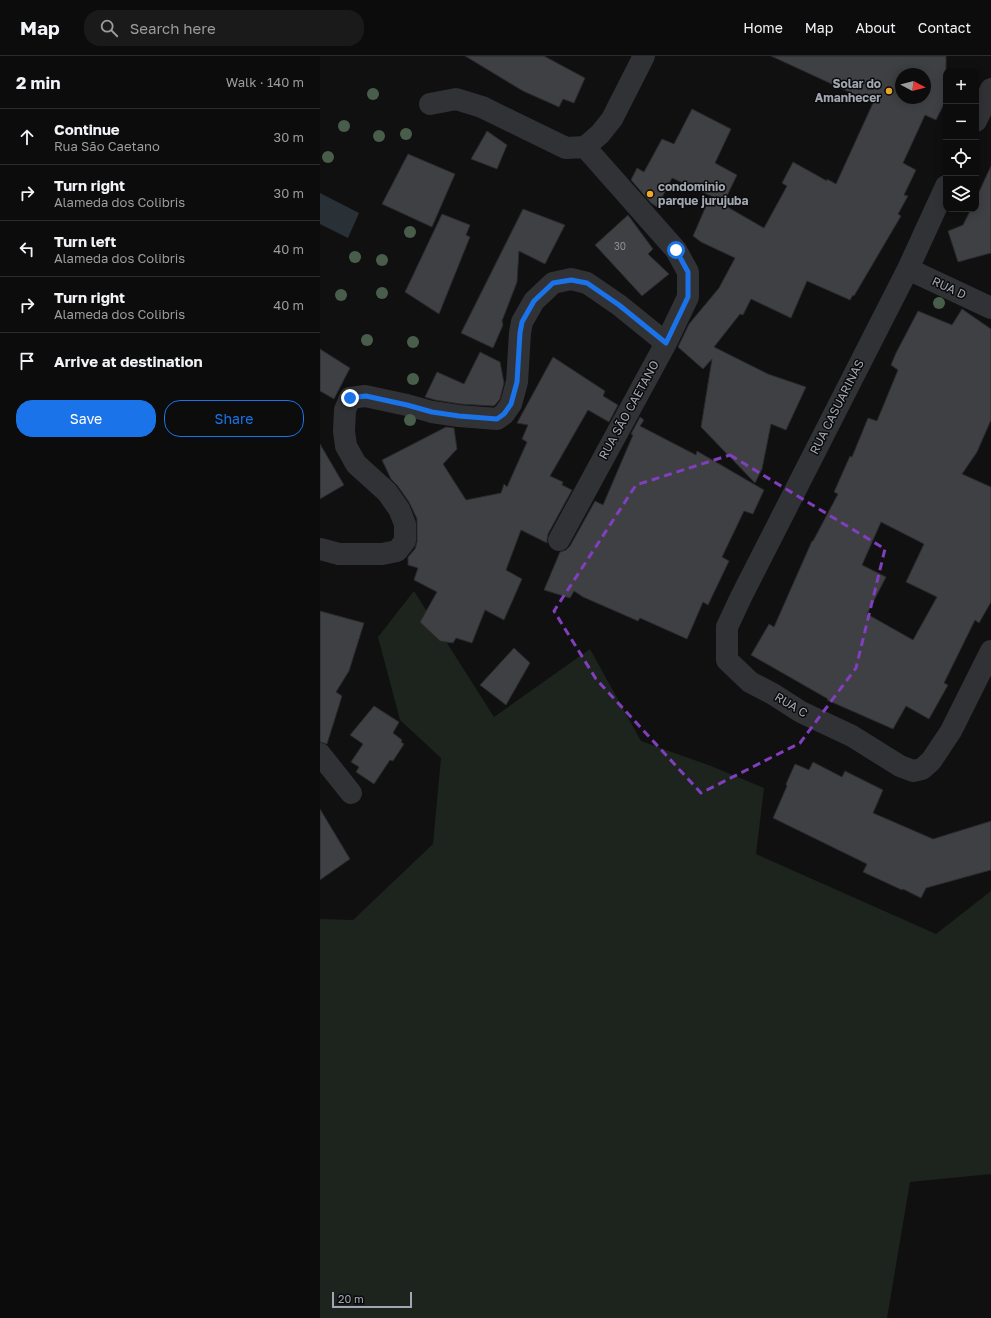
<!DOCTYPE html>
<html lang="en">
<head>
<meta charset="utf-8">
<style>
  :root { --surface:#0c0c0d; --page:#1a1a1b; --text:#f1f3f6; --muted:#9a9b9d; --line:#2c2c2e; --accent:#1a73e8 }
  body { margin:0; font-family:"Golos Text",sans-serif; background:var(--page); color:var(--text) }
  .controls { position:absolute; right:12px; top:12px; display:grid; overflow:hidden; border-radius:8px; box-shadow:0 2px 10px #0003 }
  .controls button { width:36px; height:36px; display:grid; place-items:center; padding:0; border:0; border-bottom:1px solid var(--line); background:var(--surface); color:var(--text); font:20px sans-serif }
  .compass { position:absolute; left:575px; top:12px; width:36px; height:36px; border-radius:50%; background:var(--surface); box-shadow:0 2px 10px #0003; rotate:97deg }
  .scale { position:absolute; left:12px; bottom:10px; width:80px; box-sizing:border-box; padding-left:4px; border:2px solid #a1a7b2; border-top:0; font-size:11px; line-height:14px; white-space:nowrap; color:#a1a7b2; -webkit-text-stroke:3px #0b0b0c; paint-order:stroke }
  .stop { position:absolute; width:12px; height:12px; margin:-9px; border:3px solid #1a73e8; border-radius:50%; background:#fff }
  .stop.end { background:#1a73e8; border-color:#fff; box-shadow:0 1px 4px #0008 }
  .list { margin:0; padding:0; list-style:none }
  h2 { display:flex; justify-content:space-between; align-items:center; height:52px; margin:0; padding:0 16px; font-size:17px }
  h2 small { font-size:13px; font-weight:400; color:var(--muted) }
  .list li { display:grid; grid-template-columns:26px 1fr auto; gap:12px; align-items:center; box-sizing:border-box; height:56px; padding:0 16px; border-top:1px solid var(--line) }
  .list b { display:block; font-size:15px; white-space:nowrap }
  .list p { margin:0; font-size:13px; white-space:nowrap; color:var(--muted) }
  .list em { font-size:13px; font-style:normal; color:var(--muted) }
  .actions { display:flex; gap:8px; padding:12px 16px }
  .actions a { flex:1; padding:9px 0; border:1px solid var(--accent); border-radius:16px; text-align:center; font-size:14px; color:var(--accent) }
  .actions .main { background:var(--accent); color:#fff }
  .icon { flex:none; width:22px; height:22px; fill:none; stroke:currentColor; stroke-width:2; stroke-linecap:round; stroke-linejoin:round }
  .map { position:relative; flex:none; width:671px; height:1262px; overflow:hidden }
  header { display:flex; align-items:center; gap:24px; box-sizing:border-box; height:56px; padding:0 20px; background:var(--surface); border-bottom:1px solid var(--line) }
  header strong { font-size:19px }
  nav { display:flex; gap:22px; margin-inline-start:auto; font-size:14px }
  .search { width:280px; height:36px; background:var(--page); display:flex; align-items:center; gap:10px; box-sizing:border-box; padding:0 14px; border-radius:16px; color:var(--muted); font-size:15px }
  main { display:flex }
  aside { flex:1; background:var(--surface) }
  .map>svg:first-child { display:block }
  .green { fill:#1c241d }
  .water { fill:#293137 }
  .building { fill:#3f4044; stroke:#2a2a2d; fill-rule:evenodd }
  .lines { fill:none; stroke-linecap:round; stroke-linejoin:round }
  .street { stroke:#313236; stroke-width:22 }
  .tree { fill:#495e4a }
  .route { stroke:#1a73e8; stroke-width:5 }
  .marked { fill:none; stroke:#813ebd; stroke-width:3; stroke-dasharray:8 5; stroke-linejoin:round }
  .poi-dot { fill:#f0a829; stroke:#0b0b0c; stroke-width:1.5 }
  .labels { text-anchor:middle; stroke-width:3; stroke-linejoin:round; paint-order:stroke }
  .number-label { font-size:10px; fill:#888d96 }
  .poi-label { font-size:12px; font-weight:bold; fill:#a1a7b2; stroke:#0b0b0c; text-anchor:end }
  .street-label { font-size:12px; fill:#a1a7b2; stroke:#0b0b0c }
</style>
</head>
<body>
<header>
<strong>Map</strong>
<div class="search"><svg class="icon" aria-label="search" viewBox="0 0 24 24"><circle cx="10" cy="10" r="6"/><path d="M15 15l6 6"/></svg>Search here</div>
<nav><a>Home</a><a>Map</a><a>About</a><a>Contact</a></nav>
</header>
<main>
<aside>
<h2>2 min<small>Walk · 140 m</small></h2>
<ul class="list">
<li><svg class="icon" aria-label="ahead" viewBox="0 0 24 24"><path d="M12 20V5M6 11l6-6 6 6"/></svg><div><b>Continue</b><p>Rua São Caetano</p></div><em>30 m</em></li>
<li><svg class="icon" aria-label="right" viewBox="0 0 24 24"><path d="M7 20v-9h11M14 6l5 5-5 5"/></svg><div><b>Turn right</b><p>Alameda dos Colibris</p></div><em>30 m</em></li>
<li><svg class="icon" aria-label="left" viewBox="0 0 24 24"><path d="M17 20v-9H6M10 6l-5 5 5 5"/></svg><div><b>Turn left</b><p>Alameda dos Colibris</p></div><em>40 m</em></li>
<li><svg class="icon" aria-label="right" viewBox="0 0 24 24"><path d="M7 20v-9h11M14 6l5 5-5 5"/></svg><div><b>Turn right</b><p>Alameda dos Colibris</p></div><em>40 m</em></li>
<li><svg class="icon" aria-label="arrive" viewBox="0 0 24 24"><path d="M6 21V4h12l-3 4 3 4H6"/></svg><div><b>Arrive at destination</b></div></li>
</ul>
<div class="actions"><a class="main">Save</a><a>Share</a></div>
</aside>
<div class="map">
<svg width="671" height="1262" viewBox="0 0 671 1262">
  <rect width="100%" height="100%" fill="#101011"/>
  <!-- green -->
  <path class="green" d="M94,535L174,661L270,593L321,685L391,710L444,732L436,798L616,878L671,835V1118L590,1126L567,1262H0V863L33,864L113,788L121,702L80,664L58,581Z"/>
  <!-- water -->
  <path class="water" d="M0,137L39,157L28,182L0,168Z"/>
  <!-- building -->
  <path class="building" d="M145,0H224L265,22L254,47L243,43L239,51L203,35Z
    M451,0H626V44L616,64L605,59L583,107L596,114L584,139L588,140L578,158L581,160L534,240L533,239L530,244L487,225L471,262L431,243L423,259L420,258L394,291L448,318L486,331L466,374L451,368L442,413L435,427L381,371L392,303L383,313L358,291L369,268L399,232L415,202L381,186L373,180L390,141L444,172L467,130L462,127L473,106L507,125V123L516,128L553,47ZM581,18H605V42H581Z
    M372,53L411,73L395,107L417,119L404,146L352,122L337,151L331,147L311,124L317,112L324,116L342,83L354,88Z
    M167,75L187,89L177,113L151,103Z
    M88,98L135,118L112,171L62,148Z
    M671,110V197L638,206L628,175L643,169L651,153H656V142Z
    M203,153L245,169L225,208L199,195L197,226L182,265L183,269L173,292L141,277Z
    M122,158L150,169L146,179L150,181L119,258L85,236Z
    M308,159L333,193L328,198L349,218L322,240L275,189Z
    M642,253L671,273V364L657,396L642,418L671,431V546L659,567L655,564L624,627L628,629L609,663L586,650L573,673L507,644L508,643L431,599L449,568L454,571L492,485H493L518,438L514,436L530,400L532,401L548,362L557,365L578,314L571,309L576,297L598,255L632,269ZM561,466L604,488L586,526L617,541L593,584L547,558L566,521L542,509Z
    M0,293L30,312L14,343L0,335Z
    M160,296L180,306L184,327L180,343L175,349L173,350L140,348L115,344L105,341L117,316L144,328Z
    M233,301L285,335L283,340L298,349L289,366L268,354L230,420L243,426L242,429L252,434L228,478L227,484V487L201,474L186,514L202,523L184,564L165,554L152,587L136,582L133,587L120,585L100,566L117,536L94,524L98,512L88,509V501L95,493L97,486V463L89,446L77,429L71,423L62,404L126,371L134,372L137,393L123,408L146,444L181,437L184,428L187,431L207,386L202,383L208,369L197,367Z
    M320,361L324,364L320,370L376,399L377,395L444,434L433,458L424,455L402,501L409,505L388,549L383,546L367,583L320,562L318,565L263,541L254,535L250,542L224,534L240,496L246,494L250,490L275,445L283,449L313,379L311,378Z
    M0,388L24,429L0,443Z
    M0,555L44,567L29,615L16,636L22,640L7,688L0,686Z
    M194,592L210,607L186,649L160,629Z
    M54,650L79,666L73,677L82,684L81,686L84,688L73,705L70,704L54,728L36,716L39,711L31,706L43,688L30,679Z
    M493,706L522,721L525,715L563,734L553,757L613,783L671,765V814L606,832L601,842L583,833L582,834L543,816L547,808L453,762L467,730L466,728L475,708L489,714Z
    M0,753L30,803L0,824Z"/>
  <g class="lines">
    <!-- street -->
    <path class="street" d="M110,48L136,43L162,51L246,92L265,91L280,78L292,63L324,0
      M656,65L671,33
      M626,130L588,213L421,541L407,571V604L430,626L453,638L481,656L532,680L580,710L593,715L602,713L611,705L631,675L671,595
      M588,213L671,252
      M239,484L346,287L368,241V216L356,194L265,91
      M0,493L19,498H62L77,495L85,485V468L79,453L67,436L36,408L26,390L24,375L25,354L30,342L45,340L87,349L112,356L139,360L177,363L184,358L191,348L197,326L200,277L202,266L214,245L233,227L251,223L267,227L299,249L346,287
      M0,698L31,737"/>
  </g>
  <!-- trees -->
  <g class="tree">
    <circle cx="53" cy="38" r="6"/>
    <circle cx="24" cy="70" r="6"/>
    <circle cx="86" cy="78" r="6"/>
    <circle cx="59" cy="80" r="6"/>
    <circle cx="8" cy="101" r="6"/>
    <circle cx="90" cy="176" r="6"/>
    <circle cx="35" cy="201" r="6"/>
    <circle cx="62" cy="204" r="6"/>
    <circle cx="62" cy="237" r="6"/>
    <circle cx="21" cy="239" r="6"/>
    <circle cx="619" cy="247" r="6"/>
    <circle cx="47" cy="284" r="6"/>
    <circle cx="93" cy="286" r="6"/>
    <circle cx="93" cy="323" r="6"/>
    <circle cx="90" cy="364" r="6"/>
  </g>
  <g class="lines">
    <!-- route -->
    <path class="route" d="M30,342L46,340L87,349L112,356L139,360L177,363L184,358L191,348L197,326L200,277L202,266L214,245L233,227L251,224L267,227L299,249L346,287L368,241V216L356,194"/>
  </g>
  <!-- marked area -->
  <path class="marked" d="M410,399L565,493L536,612L480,687L381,737L276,623L234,555L316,429Z"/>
  <!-- markers -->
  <g class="poi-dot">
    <circle cx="569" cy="35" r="4"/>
    <circle cx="330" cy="138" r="4"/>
  </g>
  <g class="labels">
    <!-- number labels -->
    <g class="number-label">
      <text x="300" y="194">30</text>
    </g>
    <!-- poi labels -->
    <g class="poi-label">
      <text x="561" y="32">Solar do<tspan x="561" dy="14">Amanhecer</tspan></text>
      <text x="338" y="135" text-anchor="start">condominio<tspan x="338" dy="14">parque jurujuba</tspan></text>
    </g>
    <!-- street labels -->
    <g class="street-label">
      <text transform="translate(629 232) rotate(25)" y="4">RUA D</text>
      <text transform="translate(517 351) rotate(-63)" y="4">RUA CASUARINAS</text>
      <text transform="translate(309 354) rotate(-61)" y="4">RUA SÃO CAETANO</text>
      <text transform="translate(471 649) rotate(31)" y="4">RUA C</text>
    </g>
  </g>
</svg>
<div class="controls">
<button>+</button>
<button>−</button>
<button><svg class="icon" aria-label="locate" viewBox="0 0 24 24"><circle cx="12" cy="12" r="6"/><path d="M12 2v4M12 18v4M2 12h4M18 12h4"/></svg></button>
<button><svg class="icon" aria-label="layers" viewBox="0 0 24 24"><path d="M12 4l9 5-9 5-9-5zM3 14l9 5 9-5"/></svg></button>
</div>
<svg class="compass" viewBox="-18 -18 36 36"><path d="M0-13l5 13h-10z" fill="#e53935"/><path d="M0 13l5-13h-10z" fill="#9a9b9d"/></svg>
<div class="scale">20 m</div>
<div class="stop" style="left:356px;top:194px"></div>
<div class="stop end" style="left:30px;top:342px"></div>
</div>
</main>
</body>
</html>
